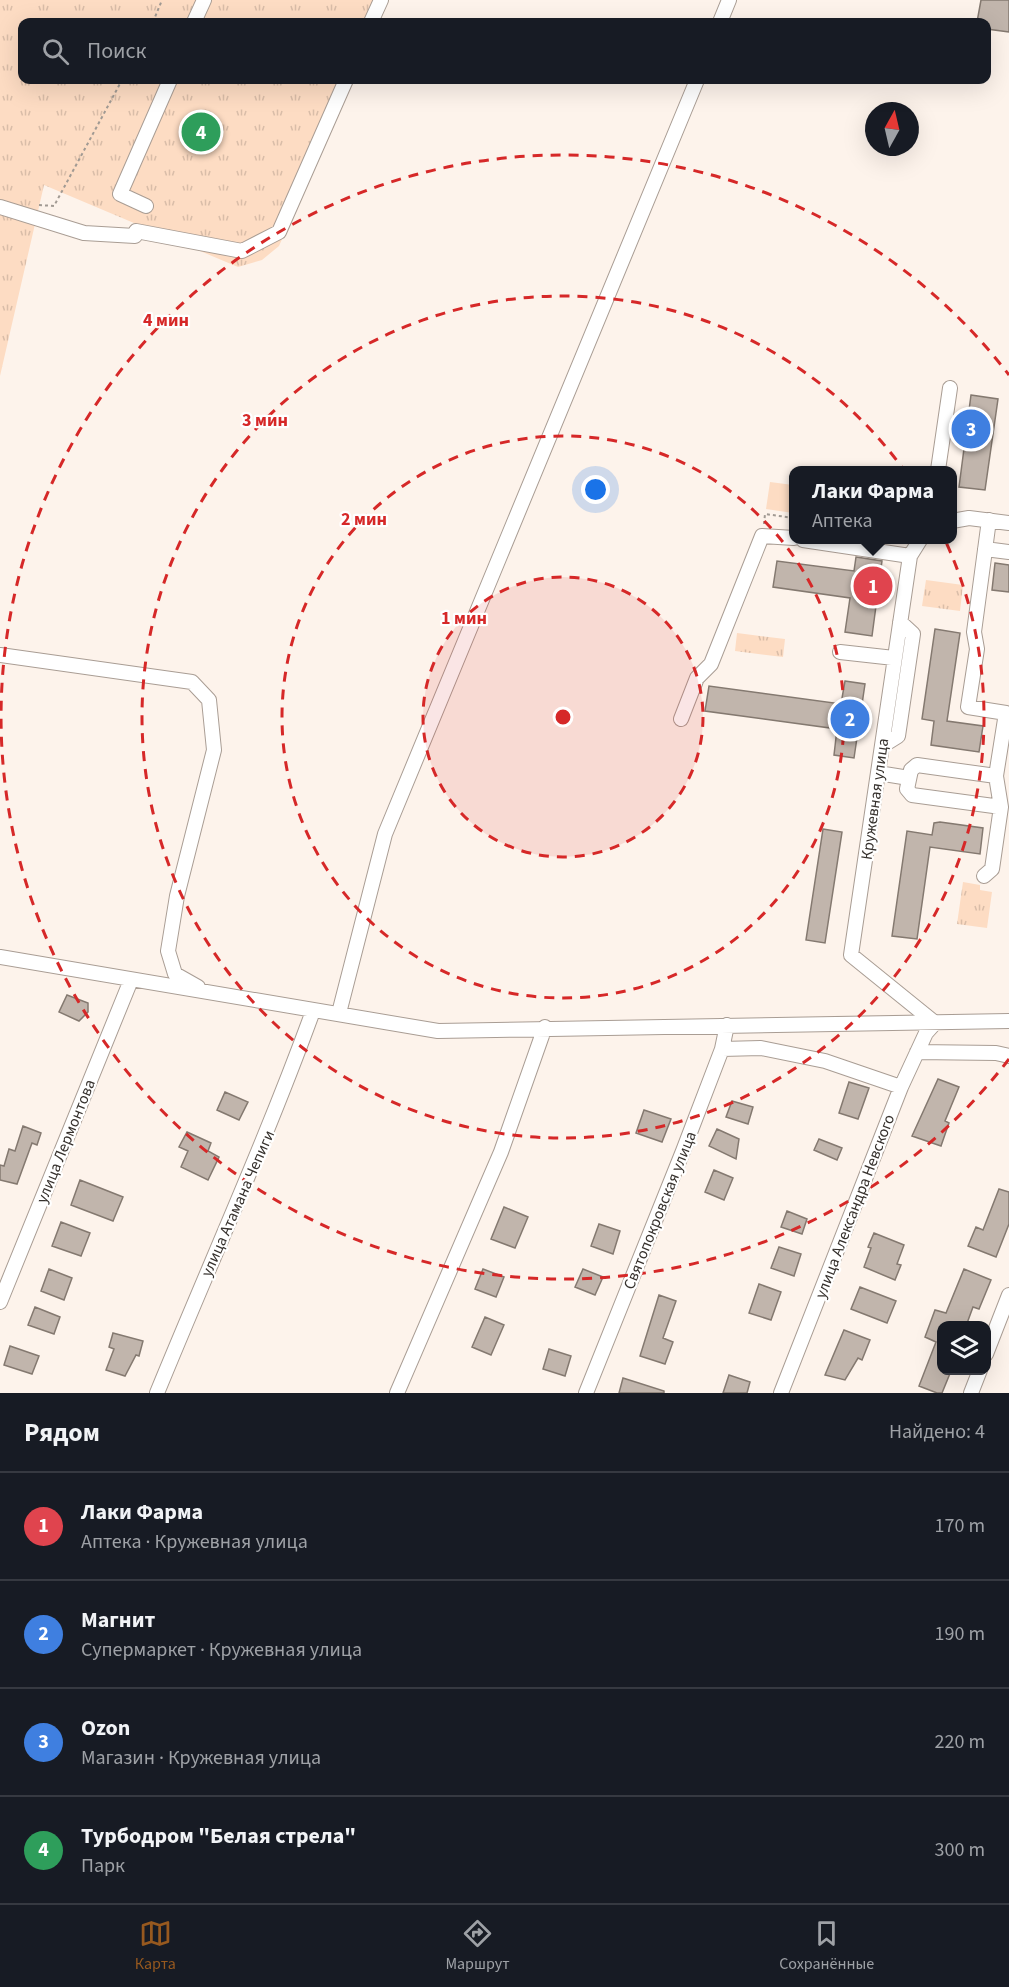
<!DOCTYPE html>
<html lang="ru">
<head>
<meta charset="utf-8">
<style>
  :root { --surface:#171b24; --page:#20242c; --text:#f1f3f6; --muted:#9ea1a6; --line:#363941; --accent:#97591f }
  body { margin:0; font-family:"Source Sans 3",sans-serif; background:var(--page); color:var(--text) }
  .controls { position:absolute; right:18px; bottom:18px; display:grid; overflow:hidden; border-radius:12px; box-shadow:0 6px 24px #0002 }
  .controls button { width:54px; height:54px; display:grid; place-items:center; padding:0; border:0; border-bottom:2px solid var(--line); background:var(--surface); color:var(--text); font:30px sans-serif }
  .compass { position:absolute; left:865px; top:102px; width:54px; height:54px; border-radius:50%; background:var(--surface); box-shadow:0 6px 24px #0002; rotate:8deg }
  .you { position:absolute; left:596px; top:490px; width:21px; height:21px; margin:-15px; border:4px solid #fff; border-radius:50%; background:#1a73e8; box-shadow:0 0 0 9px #1a73e833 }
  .badge { display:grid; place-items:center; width:39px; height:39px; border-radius:50%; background:var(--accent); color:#fff; font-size:20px; font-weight:700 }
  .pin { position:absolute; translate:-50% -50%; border:3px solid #fff; box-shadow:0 2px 6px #0006 }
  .popup { position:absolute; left:789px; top:466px; width:168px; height:78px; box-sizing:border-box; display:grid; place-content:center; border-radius:12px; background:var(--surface); filter:drop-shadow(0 2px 4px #0005); font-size:20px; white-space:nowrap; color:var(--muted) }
  .popup b { font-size:22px; color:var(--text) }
  .popup::after { content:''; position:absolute; left:50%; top:100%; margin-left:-12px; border:12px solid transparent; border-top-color:var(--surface) }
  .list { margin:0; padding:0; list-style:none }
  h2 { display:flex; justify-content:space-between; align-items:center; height:78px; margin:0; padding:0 24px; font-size:26px }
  h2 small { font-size:20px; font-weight:400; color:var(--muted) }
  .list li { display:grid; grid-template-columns:39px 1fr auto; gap:18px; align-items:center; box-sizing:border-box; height:108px; padding:0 24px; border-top:2px solid var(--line) }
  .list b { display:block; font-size:22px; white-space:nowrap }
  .list p { margin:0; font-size:20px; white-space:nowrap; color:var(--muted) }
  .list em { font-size:20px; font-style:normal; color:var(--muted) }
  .icon { flex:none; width:33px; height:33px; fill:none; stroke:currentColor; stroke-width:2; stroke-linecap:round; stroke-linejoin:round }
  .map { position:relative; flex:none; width:1009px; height:1393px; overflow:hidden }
  .search { position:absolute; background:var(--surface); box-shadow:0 6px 24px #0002; left:18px; right:18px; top:18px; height:66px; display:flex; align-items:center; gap:15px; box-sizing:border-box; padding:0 21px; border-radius:12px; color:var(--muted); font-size:22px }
  .sheet { height:510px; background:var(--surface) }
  nav { display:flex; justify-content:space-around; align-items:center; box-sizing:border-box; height:84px; border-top:2px solid var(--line); background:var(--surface); font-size:16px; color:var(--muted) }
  nav a { display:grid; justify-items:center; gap:3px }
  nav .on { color:var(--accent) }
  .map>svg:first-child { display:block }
  .park { fill:url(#park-tufts) }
  .pitch { fill:#fddcc3 }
  .building { fill:#c1b5ac; stroke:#847970; stroke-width:1.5 }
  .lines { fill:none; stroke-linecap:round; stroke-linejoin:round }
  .minor-casing { stroke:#a99d94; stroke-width:16 }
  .path { stroke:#a19a93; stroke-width:2; stroke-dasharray:3 3; stroke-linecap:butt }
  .minor { stroke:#fff; stroke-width:14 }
  .ring { fill:none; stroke:#d62828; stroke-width:3; stroke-dasharray:10 8 }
  .labels { text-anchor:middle; stroke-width:4.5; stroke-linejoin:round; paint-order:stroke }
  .street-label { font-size:16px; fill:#36312d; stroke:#fff }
  .centre { fill:#d62828; stroke:#fff; stroke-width:3 }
  .ring-label { font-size:18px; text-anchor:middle; font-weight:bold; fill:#d62828; stroke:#fff; stroke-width:4.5; stroke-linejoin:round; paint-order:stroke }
</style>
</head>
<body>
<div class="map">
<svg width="1009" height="1393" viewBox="0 0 1009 1393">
  <defs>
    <pattern id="park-tufts" width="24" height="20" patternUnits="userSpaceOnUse" patternTransform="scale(1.5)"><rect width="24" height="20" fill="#fddcc3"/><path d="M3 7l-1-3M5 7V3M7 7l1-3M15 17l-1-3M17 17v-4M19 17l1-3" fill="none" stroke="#d9bda8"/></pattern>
  </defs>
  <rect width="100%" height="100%" fill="#fdf3eb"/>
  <!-- park -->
  <path class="park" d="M0,0H388L378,22H22V80H353L279,246L262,260L238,267L44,185L0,376Z
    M926,580L963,585L960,611L922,606Z
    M737,633L785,639L783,657L735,651Z
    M963,882L980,885V890L992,892L987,928L957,924Z"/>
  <!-- pitch -->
  <path class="pitch" d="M770,482L793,485V513L766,509Z"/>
  <!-- building -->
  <path class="building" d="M981,0H1009V32L987,29V22H977Z
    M971,395L998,399L985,490L959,487Z
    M856,557L882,561L872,636L845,632L850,598L773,587L777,561L854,571Z
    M995,563L1009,565V592L992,590Z
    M935,629L960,633L947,721L983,726L979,752L931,745L934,721L922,719Z
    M845,681L865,684L854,758L834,755L837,729L705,711L709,686L841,704Z
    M940,822L983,828L980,854L930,847L917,939L892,936L907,831L932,835L934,823Z
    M823,829L842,832L825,943L806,940Z
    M67,995L88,1003V1012L79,1021L59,1012Z
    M938,1079L959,1087L945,1121L949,1123L941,1146L912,1136Z
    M849,1082L869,1088L858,1119L839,1113Z
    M225,1092L248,1102L239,1120L217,1110Z
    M732,1101L753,1107L748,1124L726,1117Z
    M644,1110L671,1119L662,1142L636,1133Z
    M23,1126L41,1133L37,1145L32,1143L17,1184L0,1180V1165L4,1166L9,1149L15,1151Z
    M717,1129L739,1139L736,1159L709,1146Z
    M187,1132L211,1143L208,1151L219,1157L208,1180L181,1167L188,1151L179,1147Z
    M819,1139L842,1148L837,1160L814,1150Z
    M714,1170L733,1178L724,1200L705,1192Z
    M80,1180L123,1197L113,1221L71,1205Z
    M999,1189L1009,1192V1224L996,1257L968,1246L976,1227L983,1230Z
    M504,1207L528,1217L515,1248L491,1239Z
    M787,1211L807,1219L802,1234L781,1227Z
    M61,1222L90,1233L81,1256L52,1246Z
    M599,1224L620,1231L613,1254L591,1246Z
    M874,1233L904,1245L897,1264L901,1265L895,1280L864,1267L871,1248L868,1247Z
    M779,1247L801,1254L794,1276L771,1268Z
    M49,1269L72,1278L64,1300L41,1291Z
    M483,1269L504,1277L496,1297L475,1289Z
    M583,1269L603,1277L595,1295L575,1287Z
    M964,1269L991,1280L979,1309L973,1307L966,1326H942V1371H951L942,1393H937L919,1386L936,1342L925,1337L935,1310L946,1313Z
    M759,1284L781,1292L771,1320L749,1313Z
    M860,1287L896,1301L887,1323L851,1309Z
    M659,1295L676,1301L663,1338L673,1342L665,1364L640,1356Z
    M35,1307L60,1317L54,1334L28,1325Z
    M485,1317L504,1325L491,1355L472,1347Z
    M844,1330L870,1340L862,1360L858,1358L845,1380L825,1375Z
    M113,1333L143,1341L139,1356L136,1355L125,1376L106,1370L114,1349L109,1347Z
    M10,1346L39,1356L32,1374L4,1365Z
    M549,1349L571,1356L565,1376L543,1369Z
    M729,1375L750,1382L747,1393H723Z
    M623,1378L664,1391V1393H619Z"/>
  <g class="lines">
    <!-- minor casing -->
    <g class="minor-casing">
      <path id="minor" d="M194,22L204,0
        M371,22L381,0
        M720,22L729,0
        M146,206L120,194L170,80
        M0,207L84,233L135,236L136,231L242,251L279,232L346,80
        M938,470L950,388
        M952,521L969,518L1009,523
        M803,540L910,556
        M985,549L1009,552
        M840,652L894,658
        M0,655L192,682L209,700L214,750L177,896L168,951L175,974L198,987
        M681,719L697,678L711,664L762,536L794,538
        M882,746L898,736L913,634L900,622
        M878,773L909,778
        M996,776L917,765L911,770L907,789L912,795L1001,807
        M984,876L992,869L1001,807L996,776L1006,713L968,707L977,649L974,632L989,520
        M0,957L438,1031L1009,1021
        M339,1013L385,834L697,80
        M722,1049L761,1048L825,1061L901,1087
        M917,1052L996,1053L1009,1056
        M0,1302L131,980
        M986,1354L1009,1295
        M157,1393C209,1266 266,1140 313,1011
        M397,1393L501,1152L545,1027
        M586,1393L683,1151L722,1049L727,1025
        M781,1393L901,1087L926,1033L935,1023L851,955L910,556L920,540
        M971,1393L980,1370"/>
    </g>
    <!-- path -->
    <path class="path" d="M153,22L162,0
      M39,205L54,206L122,80
      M764,524L765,514L794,518"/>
    <!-- minor -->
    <use href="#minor" class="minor"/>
  </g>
  <!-- distance rings -->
  <circle cx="563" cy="717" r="140" fill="#d62828" fill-opacity=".12"/>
  <g class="ring">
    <circle cx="563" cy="717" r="140"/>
    <circle cx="563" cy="717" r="281"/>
    <circle cx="563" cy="717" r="421"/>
    <path d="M1009 1059A562 562 0 1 1 1009 375"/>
  </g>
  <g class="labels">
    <!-- street labels -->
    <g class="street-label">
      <text transform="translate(874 799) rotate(-82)" y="6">Кружевная улица</text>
      <text transform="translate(65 1141) rotate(-68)" y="6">улица Лермонтова</text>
      <text transform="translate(237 1203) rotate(-66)" y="6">улица Атамана Чепиги</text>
      <text transform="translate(854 1206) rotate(-69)" y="6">улица Александра Невского</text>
      <text transform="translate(659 1210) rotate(-68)" y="6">Святопокровская улица</text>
    </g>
  </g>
  <circle cx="563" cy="717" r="9" class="centre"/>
  <g class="ring-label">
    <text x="166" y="326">4 мин</text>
    <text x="265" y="426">3 мин</text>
    <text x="364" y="525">2 мин</text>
    <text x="464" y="624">1 мин</text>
  </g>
</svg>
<div class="controls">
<button><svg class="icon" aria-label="layers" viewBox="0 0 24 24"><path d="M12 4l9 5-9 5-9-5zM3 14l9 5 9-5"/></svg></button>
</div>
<svg class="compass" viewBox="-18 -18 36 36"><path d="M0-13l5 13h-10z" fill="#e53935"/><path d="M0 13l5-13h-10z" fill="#9ea1a6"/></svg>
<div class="you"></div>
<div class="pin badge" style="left:873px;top:586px;background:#e0444e">1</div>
<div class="popup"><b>Лаки Фарма</b>Аптека</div>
<div class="pin badge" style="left:850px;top:719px;background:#3f7fe0">2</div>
<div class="pin badge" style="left:971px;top:429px;background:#3f7fe0">3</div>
<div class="pin badge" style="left:201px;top:132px;background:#2e9e5b">4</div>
<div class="search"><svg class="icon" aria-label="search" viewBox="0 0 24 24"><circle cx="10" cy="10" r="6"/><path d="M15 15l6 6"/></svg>Поиск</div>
</div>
<section class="sheet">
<h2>Рядом<small>Найдено: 4</small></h2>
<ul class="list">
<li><span class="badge" style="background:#e0444e">1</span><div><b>Лаки Фарма</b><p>Аптека · Кружевная улица</p></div><em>170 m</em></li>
<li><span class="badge" style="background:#3f7fe0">2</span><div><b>Магнит</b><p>Супермаркет · Кружевная улица</p></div><em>190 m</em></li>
<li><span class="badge" style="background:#3f7fe0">3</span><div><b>Ozon</b><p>Магазин · Кружевная улица</p></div><em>220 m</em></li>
<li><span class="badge" style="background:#2e9e5b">4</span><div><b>Турбодром &quot;Белая стрела&quot;</b><p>Парк</p></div><em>300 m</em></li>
</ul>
</section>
<nav>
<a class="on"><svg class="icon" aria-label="map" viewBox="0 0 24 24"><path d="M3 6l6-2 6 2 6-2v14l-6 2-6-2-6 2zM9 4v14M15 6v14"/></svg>Карта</a>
<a><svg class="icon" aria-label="directions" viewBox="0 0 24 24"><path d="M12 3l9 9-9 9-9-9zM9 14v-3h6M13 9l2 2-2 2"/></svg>Маршрут</a>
<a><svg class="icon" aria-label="saved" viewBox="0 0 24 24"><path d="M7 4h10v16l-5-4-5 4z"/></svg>Сохранённые</a>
</nav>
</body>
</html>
